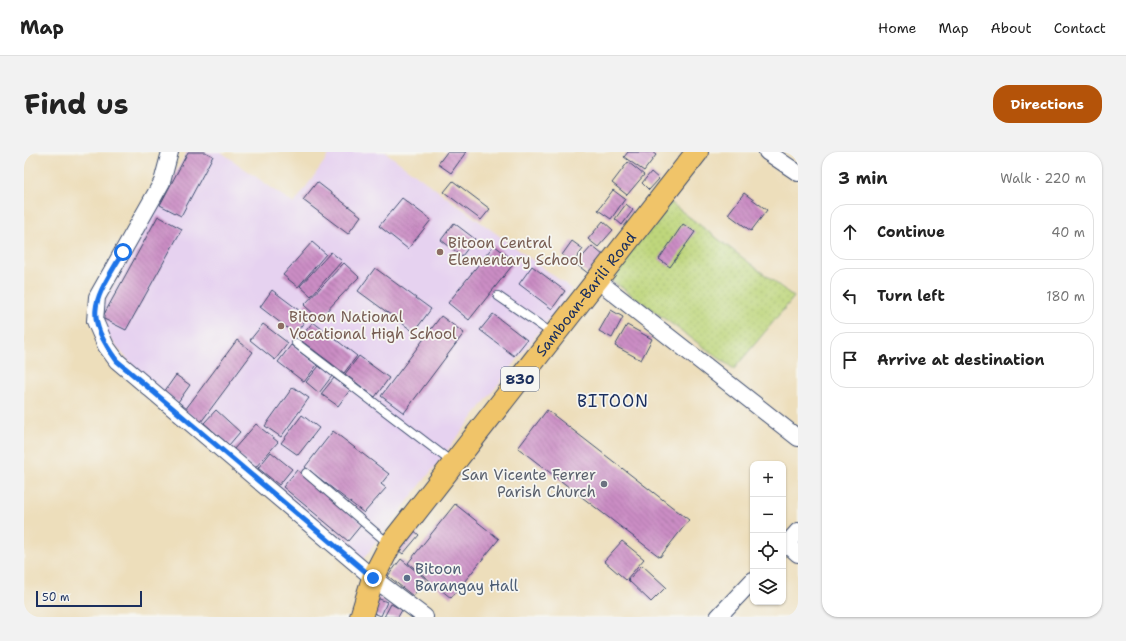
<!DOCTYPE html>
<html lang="en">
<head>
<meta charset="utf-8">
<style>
  :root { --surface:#fff; --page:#f2f2f2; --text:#222; --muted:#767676; --line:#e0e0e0; --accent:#b45309 }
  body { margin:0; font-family:"Shantell Sans",sans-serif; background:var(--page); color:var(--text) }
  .controls { position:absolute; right:12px; bottom:12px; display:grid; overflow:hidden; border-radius:8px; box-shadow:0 1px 3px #0004 }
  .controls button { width:36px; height:36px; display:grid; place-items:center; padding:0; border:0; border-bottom:1px solid var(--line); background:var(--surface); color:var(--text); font:20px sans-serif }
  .scale { position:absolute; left:12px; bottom:10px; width:106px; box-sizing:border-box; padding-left:4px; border:2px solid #1b2f5e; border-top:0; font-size:11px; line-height:14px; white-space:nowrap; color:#1b2f5e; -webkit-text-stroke:3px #f6f6f2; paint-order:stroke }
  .stop { position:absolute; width:12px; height:12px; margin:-9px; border:3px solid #1a73e8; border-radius:50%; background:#fff }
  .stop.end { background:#1a73e8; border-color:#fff; box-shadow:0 1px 4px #0008 }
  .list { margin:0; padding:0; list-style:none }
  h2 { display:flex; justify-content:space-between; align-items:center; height:52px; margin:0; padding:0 16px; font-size:17px }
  h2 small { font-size:13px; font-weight:400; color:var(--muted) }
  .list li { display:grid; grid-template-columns:26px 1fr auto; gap:12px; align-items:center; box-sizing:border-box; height:56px; margin:0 8px 8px; padding:0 8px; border:1px solid var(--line); border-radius:16px }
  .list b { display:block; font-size:15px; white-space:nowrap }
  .list em { font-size:13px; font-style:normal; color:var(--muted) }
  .icon { flex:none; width:22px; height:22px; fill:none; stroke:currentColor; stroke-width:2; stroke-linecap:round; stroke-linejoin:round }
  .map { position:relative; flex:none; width:774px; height:465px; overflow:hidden; border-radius:16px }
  header { display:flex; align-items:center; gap:24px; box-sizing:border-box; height:56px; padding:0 20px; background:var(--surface); border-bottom:1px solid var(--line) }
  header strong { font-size:19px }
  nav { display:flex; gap:22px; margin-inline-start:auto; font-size:14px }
  .intro { display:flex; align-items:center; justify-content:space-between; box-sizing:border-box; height:96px; padding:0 24px }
  h1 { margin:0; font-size:28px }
  .button { padding:10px 18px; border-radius:16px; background:var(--accent); color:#fff; font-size:14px; font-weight:700 }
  main { display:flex; gap:24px; padding:0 24px }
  aside { flex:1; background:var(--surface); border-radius:16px; box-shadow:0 1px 3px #0004 }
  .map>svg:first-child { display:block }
  .built { fill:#e6d2f0 }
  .park { fill:url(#park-dots); stroke:#6c826c }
  .building { fill:url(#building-back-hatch) }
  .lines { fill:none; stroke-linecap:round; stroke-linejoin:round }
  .lane-casing { stroke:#3a496c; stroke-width:10 }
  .street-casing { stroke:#3a496c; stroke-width:18 }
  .highway-casing { stroke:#3a496c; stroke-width:24 }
  .lane { stroke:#fff; stroke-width:8 }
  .street { stroke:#fff; stroke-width:16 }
  .highway { stroke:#f0c469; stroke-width:22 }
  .route { stroke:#1a73e8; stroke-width:5 }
  .education-dot { fill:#8d6e63; stroke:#f6f6f2; stroke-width:1.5 }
  .worship-dot { fill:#6b7280; stroke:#f6f6f2; stroke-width:1.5 }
  .service-dot { fill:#5c6f8a; stroke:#f6f6f2; stroke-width:1.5 }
  .labels { text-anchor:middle; stroke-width:3.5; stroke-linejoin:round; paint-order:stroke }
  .shield { fill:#f6f6f2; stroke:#5d6b8a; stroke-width:1 }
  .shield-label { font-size:14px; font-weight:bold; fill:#1b2f5e }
  .education-label { font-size:15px; fill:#785e54; stroke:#f6f6f2; text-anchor:start }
  .street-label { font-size:15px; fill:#1b2f5e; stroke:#f6f6f2 }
  .worship-label { font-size:15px; fill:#5b616d; stroke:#f6f6f2; text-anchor:end }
  .service-label { font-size:15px; fill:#4e5e75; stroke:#f6f6f2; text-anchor:start }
  .quarter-label { font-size:17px; letter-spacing:1px; fill:#1b2f5e; stroke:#f6f6f2 }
</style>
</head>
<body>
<header>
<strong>Map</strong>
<nav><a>Home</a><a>Map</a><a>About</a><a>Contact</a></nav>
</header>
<div class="intro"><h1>Find us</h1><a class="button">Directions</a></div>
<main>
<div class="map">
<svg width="774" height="465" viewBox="0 0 774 465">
  <defs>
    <pattern id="park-dots" width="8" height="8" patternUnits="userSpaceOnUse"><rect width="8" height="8" fill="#bed67b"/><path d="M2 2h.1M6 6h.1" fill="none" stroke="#a3b86d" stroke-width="1.8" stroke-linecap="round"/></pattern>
    <pattern id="building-back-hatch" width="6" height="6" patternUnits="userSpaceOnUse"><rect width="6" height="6" fill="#cb8dc4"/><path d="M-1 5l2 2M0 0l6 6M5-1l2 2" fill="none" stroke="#a474a2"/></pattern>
  </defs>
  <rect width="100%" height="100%" fill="#f6f6f2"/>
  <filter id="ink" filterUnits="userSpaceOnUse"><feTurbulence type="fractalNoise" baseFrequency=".025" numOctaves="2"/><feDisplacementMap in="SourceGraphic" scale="8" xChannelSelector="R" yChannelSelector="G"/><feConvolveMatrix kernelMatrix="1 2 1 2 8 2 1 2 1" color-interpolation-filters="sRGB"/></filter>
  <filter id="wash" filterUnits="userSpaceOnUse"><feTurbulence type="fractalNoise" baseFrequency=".012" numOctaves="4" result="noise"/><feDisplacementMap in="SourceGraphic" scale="16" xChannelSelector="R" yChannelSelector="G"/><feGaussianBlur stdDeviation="0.9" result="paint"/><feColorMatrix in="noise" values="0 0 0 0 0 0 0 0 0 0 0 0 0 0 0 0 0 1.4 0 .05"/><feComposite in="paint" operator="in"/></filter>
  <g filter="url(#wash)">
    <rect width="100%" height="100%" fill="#eddebb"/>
    <!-- built -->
    <path class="built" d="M163,0H197L270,52L307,0H361L548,137L337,410L119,226L82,182L76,166L79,152Z
      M350,442L379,458L375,465H343Z"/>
    <!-- park -->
    <path class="park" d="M643,48L770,145L710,217L583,125Z"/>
    <g id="blocks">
      <!-- building -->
      <path class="building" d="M164,0H181L189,4L157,64L136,53Z
        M423,0H442L427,21L414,12Z
        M604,0H628L632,3L620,19L600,5Z
        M604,10L620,23L603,43L588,31Z
        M627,20L635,27L625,38L618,31Z
        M429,29L466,57L457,68L420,40Z
        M293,30L337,64L324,82L279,48Z
        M589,38L601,47L587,67L574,58Z
        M720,41L743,58L727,79L704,62Z
        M378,46L407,68L384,97L355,74Z
        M602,52L609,58L598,73L591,67Z
        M134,64L158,77L102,178L78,166Z
        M579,69L589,78L574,95L564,87Z
        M430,71L451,87L438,104L417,88Z
        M659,72L671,80L646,115L635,107Z
        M548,89L559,97L549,111L538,103Z
        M288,90L302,102L274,135L259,123Z
        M470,93L491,110L445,168L424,151Z
        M568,94L579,103L565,122L552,112Z
        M307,100L318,109L287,144L276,134Z
        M320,111L335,125L295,167L280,153Z
        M508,114L541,139L528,157L495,132Z
        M351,116L407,157L390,180L334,139Z
        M248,138L284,165L271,182L236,155Z
        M587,158L599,165L588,186L575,179Z
        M469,162L503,188L490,204L456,178Z
        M417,164L440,181L380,261L357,244Z
        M289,170L333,204L320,221L275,187Z
        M239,172L264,191L251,208L226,188Z
        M603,173L628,187L617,208L591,194Z
        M213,188L229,200L177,270L161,258Z
        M267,193L293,213L280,230L254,210Z
        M335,204L365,226L351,245L321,222Z
        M295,214L308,224L295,241L282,230Z
        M152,223L166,233L154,250L140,240Z
        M310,226L326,238L314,254L297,242Z
        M269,235L285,246L257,285L241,274Z
        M192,258L216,280L205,293L180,271Z
        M523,258L665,368L636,405L494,296Z
        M278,263L295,276L274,303L257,291Z
        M232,272L254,290L231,316L209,298Z
        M309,279L365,322L357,332L362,336L340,361L281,315Z
        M247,300L268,317L255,333L234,316Z
        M273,318L338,372L324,389L259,335Z
        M431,352L475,387L427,446L384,411Z
        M387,376L395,383L379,402L370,395Z
        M598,389L620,407L602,428L580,409Z
        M377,407L402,427L389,444L364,424Z
        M618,413L642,435L627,450L604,428Z
        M353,446L363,450L357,464L347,460Z
        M367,452L378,458L374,465H360Z"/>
    </g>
  </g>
  <g filter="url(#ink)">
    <use href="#blocks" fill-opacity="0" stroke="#3a496c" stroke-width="1"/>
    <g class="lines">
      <!-- lane casing -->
      <g class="lane-casing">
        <path id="lane" d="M474,144L529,182
          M272,191L429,311
          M282,321L365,392"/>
      </g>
      <!-- street casing -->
      <g class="street-casing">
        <path id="street" d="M146,0L138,30L73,145L71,169L82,194L93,209L349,426L401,465
          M743,0L774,21
          M573,128L774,286
          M763,392L774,402
          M759,396L774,379
          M694,465L729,428"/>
      </g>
      <!-- highway casing -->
      <g class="highway-casing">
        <g id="highway">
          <path id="s1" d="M337,465L349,426L366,393L673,0"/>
        </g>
      </g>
      <!-- lane -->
      <use href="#lane" class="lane"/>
      <!-- street -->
      <use href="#street" class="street"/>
      <!-- highway -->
      <use href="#highway" class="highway"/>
    </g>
  </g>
  <g class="lines" filter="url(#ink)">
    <!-- route -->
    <path class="route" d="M99,100C72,147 57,160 93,209L349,426"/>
  </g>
  <!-- markers -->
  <g class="education-dot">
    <circle cx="416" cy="100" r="4"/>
    <circle cx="257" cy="174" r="4"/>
  </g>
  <circle class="worship-dot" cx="580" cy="332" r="4"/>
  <circle class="service-dot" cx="383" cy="426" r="4"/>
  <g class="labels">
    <!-- shield labels -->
    <rect class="shield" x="477" y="215" width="38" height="24" rx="3"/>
    <g class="shield-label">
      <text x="496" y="232">830</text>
    </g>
    <!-- education labels -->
    <g class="education-label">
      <text x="424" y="96">Bitoon Central<tspan x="424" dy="17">Elementary School</tspan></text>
      <text x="265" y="170">Bitoon National<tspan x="265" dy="17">Vocational High School</tspan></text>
    </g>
    <!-- street labels -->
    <g class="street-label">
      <text dy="5" stroke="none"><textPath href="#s1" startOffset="396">Samboan-Barili Road</textPath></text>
    </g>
    <!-- worship labels -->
    <g class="worship-label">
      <text x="572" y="328">San Vicente Ferrer<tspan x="572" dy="17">Parish Church</tspan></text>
    </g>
    <!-- service labels -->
    <g class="service-label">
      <text x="391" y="422">Bitoon<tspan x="391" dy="17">Barangay Hall</tspan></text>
    </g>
    <!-- quarter labels -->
    <g class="quarter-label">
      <text x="589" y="255">BITOON</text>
    </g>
  </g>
</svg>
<div class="controls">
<button>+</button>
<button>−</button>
<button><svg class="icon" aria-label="locate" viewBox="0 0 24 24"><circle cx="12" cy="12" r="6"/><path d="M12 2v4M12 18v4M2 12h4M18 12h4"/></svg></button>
<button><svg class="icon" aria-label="layers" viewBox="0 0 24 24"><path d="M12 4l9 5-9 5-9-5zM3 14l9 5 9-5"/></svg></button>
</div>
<div class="scale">50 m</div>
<div class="stop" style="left:99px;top:100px"></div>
<div class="stop end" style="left:349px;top:426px"></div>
</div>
<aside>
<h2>3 min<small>Walk · 220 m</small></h2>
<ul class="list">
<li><svg class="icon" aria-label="ahead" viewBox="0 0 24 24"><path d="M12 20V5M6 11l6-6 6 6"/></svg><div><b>Continue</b></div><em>40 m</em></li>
<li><svg class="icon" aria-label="left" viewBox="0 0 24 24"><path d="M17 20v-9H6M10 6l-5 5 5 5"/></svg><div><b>Turn left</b></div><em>180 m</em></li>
<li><svg class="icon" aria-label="arrive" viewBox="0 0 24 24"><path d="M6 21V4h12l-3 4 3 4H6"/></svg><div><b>Arrive at destination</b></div></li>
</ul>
</aside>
</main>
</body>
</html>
